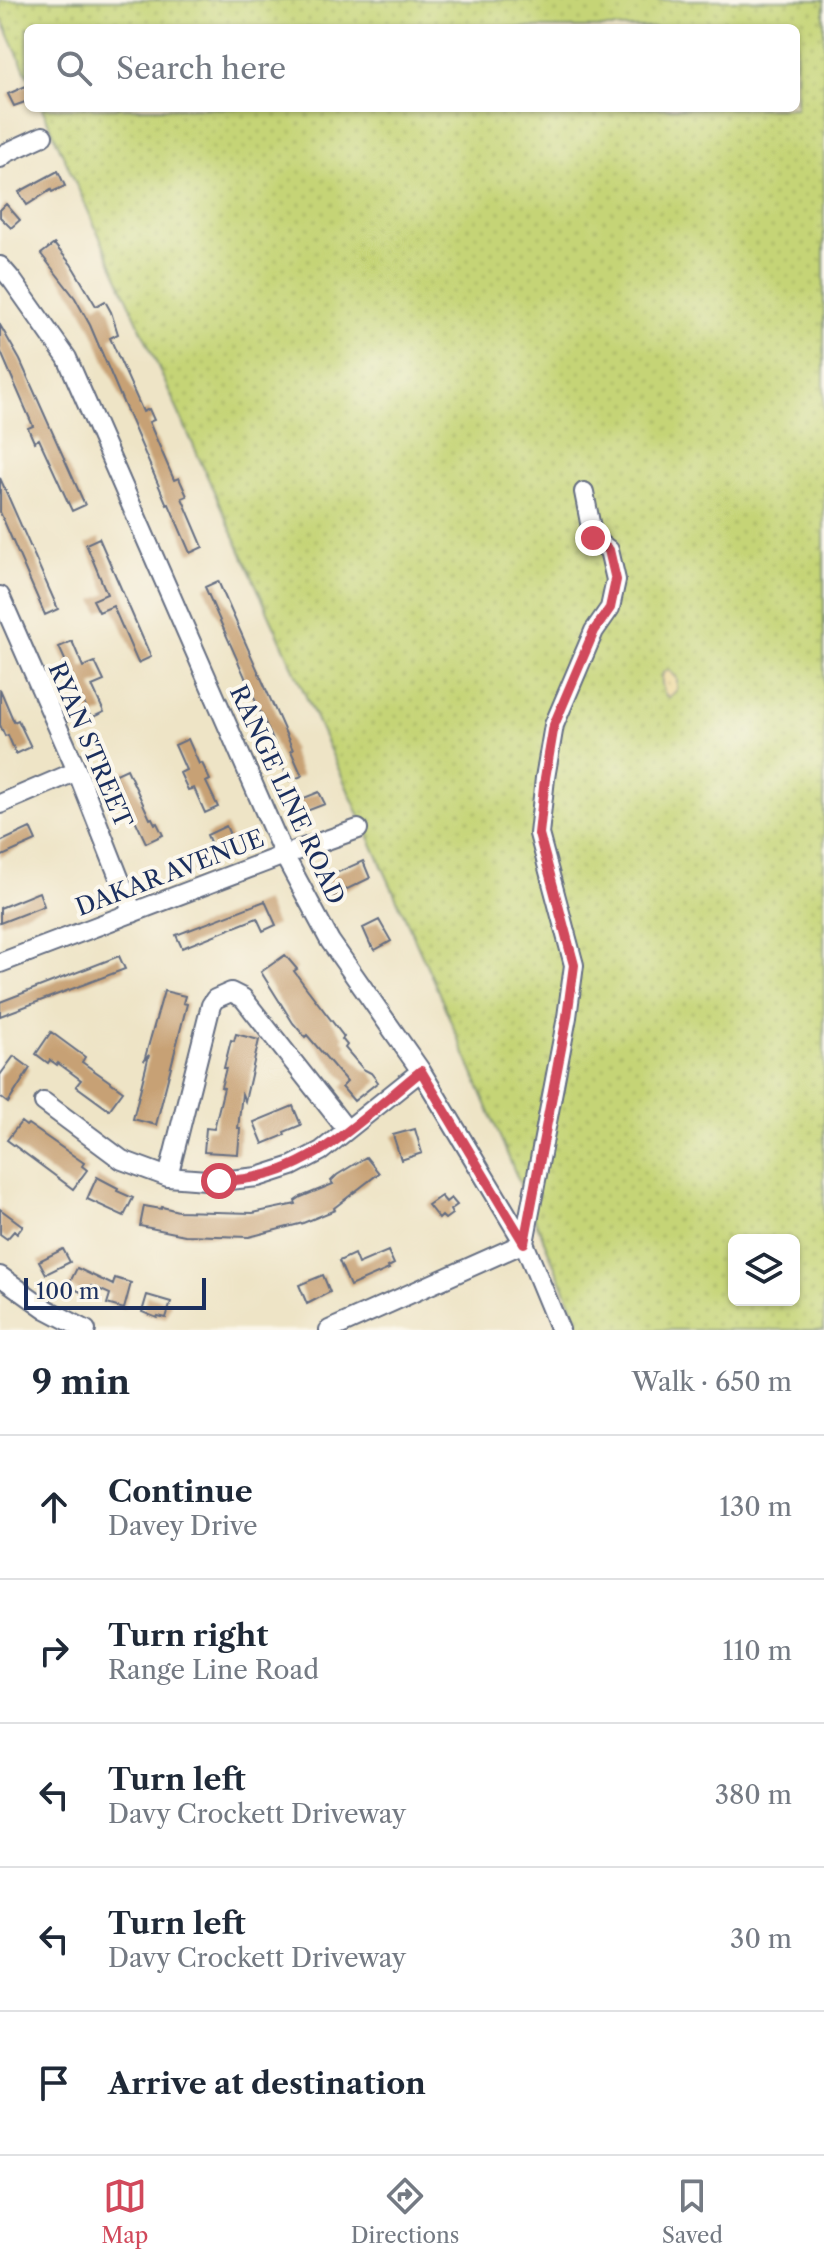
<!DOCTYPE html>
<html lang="en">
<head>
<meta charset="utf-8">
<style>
  :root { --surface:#fff; --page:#f6f6f7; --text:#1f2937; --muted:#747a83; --line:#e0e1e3; --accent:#d1495b }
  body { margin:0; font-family:"Libre Caslon Text",serif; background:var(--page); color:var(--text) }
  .controls { position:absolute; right:24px; bottom:24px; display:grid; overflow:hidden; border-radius:12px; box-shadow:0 2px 6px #0004 }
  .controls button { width:72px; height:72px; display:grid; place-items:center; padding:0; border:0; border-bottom:2px solid var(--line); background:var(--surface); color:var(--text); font:40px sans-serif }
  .scale { position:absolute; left:24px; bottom:20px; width:182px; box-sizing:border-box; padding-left:8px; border:4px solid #1b2f5e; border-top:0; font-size:22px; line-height:28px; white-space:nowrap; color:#1b2f5e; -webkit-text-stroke:6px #fbf7ec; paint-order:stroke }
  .stop { position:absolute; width:24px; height:24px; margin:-18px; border:6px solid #d1495b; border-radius:50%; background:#fff }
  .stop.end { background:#d1495b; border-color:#fff; box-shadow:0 2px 8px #0008 }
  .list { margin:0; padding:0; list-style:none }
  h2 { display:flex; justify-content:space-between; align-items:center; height:104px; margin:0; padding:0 32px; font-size:34px }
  h2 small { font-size:26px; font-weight:400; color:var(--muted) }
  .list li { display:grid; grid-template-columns:52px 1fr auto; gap:24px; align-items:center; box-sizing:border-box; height:144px; padding:0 32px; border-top:2px solid var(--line) }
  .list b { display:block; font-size:30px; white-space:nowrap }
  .list p { margin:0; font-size:26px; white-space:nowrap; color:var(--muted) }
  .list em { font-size:26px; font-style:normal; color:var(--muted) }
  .icon { flex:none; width:44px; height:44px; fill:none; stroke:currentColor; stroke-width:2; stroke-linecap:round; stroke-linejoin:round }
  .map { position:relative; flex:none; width:824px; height:1330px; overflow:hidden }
  .search { position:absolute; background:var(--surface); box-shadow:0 2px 6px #0004; left:24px; right:24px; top:24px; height:88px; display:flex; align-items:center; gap:20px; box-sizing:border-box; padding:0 28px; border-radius:12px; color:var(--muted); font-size:30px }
  .sheet { height:824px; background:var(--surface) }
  nav { display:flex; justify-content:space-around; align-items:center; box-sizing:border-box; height:112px; border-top:2px solid var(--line); background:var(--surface); font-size:22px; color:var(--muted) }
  nav a { display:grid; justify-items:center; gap:4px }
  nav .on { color:var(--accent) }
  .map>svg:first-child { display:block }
  .grass { fill:url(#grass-dots); stroke:#70826a; stroke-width:2; fill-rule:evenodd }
  .sand { fill:url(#sand-dots); stroke:#84847e; stroke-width:2 }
  .building { fill:#c7a174 }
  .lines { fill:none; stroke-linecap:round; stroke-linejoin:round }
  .minor-casing { stroke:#656e82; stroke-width:22 }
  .minor { stroke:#fff; stroke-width:18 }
  .route { stroke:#d1495b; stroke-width:10 }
  .labels { text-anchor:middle; stroke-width:8; stroke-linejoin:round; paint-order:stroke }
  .street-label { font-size:24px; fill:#1b2f5e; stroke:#fbf7ec }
</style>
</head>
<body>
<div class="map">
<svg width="824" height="1330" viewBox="0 0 824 1330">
  <defs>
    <pattern id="grass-dots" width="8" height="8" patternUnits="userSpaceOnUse" patternTransform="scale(2)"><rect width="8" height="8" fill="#c5d476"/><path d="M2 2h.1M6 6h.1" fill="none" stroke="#a9b668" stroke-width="1.8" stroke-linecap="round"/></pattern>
    <pattern id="sand-dots" width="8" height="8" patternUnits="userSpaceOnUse" patternTransform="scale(2)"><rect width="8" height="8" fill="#eeda9e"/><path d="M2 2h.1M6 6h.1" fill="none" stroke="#ccbb8a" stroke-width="1.8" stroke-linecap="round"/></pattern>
  </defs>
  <rect width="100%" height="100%" fill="#fbf7ec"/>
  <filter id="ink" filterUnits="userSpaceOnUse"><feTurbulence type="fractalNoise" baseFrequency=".0125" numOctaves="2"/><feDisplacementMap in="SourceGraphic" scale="16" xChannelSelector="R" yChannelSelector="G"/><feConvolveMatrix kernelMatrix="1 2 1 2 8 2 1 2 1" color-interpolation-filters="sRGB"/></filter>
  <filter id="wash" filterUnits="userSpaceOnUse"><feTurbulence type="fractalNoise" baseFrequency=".006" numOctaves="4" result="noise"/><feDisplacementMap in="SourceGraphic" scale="32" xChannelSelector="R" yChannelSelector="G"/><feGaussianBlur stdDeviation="1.8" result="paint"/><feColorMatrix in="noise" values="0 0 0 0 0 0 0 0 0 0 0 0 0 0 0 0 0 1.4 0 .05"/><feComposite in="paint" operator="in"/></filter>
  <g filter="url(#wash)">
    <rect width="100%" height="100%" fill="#eee4c6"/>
    <!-- grass -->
    <path class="grass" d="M0,0H824V1330H582L435,984L42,108H796V28H28V77L0,15ZM734,1240H794V1300H734Z"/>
    <!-- sand -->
    <path class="sand" d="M664,671H670L677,679V690L670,697L666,696C662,689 660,679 664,671Z"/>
    <g id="blocks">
      <!-- building -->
      <path class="building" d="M28,85V101L14,106L8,94Z
        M58,171L65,186L52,192L51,190L27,205L19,192Z
        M6,204L20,220L11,228L0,217V210Z
        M54,244L71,264L96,306L105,301L111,312L118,334L110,338L143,412L149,409L154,420L149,422L174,480L179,478L187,496L182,498L203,547L190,553L169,504L167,505L90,325L75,298L41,254Z
        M0,325L20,360L85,505L72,511L39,439L34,442L28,428L33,426L0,350Z
        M0,478L58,609L45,615L0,512Z
        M99,538L151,657L138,663L113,606L99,612L93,600L107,594L86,544Z
        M218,581L293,750L291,751L302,776L289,781L282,764L283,763L205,587Z
        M72,641L83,667L95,662L104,681L92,686L104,712L91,718L74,682L72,683L68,674L71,673L59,647Z
        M0,689L14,722L18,720L31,747L16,754L8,735L5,736L0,725Z
        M188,739L199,764L202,763L210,780L206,782L218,807L205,813L194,788L188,790L180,773L186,770L175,745Z
        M127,769L150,819L152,818L155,824L157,823L163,835L146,843L114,775Z
        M319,792L325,804L304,812L299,800Z
        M226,826L232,839L212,847L207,835Z
        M30,828L36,841L0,857V842Z
        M363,861L370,878L331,897L326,886L330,884L327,877Z
        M39,892L44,906L0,923V908Z
        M265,901L276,925L263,931L257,918L182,948L176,935Z
        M379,920L391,941L375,950L372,945L371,946L363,928Z
        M285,955L297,969L294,971L305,986L344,1037L342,1039L347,1045L345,1048L363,1069L371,1073L378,1082L354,1101L342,1087L347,1082L307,1035L305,1037L293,1023L261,972Z
        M119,956L125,969L0,1016V1002Z
        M164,991L185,996L183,1003L187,1004L156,1125L133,1119L149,1055L144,1061Z
        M51,1032L85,1057L82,1062L123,1091L109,1110L76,1086L81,1080L58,1063L57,1065L50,1060L48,1063L36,1054Z
        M236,1034L259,1040L245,1101L242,1094L238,1128H240L238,1154L204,1152L206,1128L214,1129L224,1088L221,1087L226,1068H224L231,1040L234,1041Z
        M14,1056L30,1068L8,1103L0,1097V1075Z
        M293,1106L301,1125L284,1132L285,1135L263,1144L254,1122Z
        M21,1122L26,1126L28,1124L84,1163L82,1166L87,1170L73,1189L7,1140Z
        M415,1129L422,1153L401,1160L393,1135Z
        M366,1157L379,1173L334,1208L335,1210L303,1223L249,1237L185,1235L140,1226L144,1206L161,1209L162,1207L178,1211L253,1213L296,1204L295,1201L301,1197L333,1184L331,1181L337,1175Z
        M97,1177L118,1188L117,1191L133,1198L124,1216L87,1199Z
        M441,1196L446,1202L451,1198L457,1205L450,1210L452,1214L445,1219L442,1216L439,1219L428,1205Z
        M0,1209L23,1226L17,1234L14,1231L7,1239L0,1234Z
        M63,1249L70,1262L46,1274L39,1261Z
        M388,1251L394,1264L388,1267L389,1269L350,1286L339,1261L354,1254L358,1264Z
        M77,1268L113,1285L115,1278L131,1283L124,1309L107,1304L110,1294L92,1286L87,1295L68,1286Z
        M323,1275L330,1292L307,1304L299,1285Z
        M147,1295L171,1302L166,1318L158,1316L157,1318L142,1312Z"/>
    </g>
  </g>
  <g filter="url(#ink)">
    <use href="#blocks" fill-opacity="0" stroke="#656e82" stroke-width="2"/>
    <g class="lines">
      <!-- minor casing -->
      <g class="minor-casing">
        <path id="minor" d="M0,158L6,153L43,136
          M0,266L12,280L67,358L284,855L330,941L421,1071L524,1243L560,1330
          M0,596L77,771L133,913
          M0,804L77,771
          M0,963L284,855L358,829
          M44,1102L122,1160L168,1177L219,1181L258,1177L292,1166L321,1151L421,1071
          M168,1177L211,1005L215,999L231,992L243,998L347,1130
          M524,1243L567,1017L574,965L539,834L545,778L554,725L594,631L610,608L616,580L609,550L593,538L584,492
          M0,1276L46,1309L86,1330
          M329,1330L524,1243"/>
      </g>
      <!-- minor -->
      <use href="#minor" class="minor"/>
    </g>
  </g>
  <g class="lines" filter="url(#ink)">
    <!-- route -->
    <path class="route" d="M219,1181C232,1180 244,1180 256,1177C319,1166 372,1110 421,1071L524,1243L567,1017L574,965L539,834L545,778L554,725L594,631L610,608L616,580L609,550L593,538"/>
  </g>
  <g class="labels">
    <!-- street labels -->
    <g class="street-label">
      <text transform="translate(90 745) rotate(67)" y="8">RYAN STREET</text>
      <text transform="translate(287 795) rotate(65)" y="8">RANGE LINE ROAD</text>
      <text transform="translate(170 873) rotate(-21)" y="8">DAKAR AVENUE</text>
    </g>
  </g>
</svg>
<div class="controls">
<button><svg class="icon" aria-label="layers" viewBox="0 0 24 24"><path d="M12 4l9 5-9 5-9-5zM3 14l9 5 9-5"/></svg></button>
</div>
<div class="scale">100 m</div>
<div class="stop" style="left:219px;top:1181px"></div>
<div class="stop end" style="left:593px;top:538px"></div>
<div class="search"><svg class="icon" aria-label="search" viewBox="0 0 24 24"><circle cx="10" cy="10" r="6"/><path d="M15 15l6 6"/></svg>Search here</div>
</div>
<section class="sheet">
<h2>9 min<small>Walk · 650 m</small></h2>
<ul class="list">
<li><svg class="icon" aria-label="ahead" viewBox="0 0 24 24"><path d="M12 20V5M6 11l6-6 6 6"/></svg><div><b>Continue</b><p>Davey Drive</p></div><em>130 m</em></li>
<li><svg class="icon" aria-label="right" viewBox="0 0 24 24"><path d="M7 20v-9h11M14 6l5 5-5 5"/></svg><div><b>Turn right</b><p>Range Line Road</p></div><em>110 m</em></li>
<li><svg class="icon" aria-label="left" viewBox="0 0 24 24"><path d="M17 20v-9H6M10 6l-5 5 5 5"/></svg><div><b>Turn left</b><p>Davy Crockett Driveway</p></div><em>380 m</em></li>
<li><svg class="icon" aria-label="left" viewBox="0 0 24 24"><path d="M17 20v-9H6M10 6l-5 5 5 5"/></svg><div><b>Turn left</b><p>Davy Crockett Driveway</p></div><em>30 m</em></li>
<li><svg class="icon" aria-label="arrive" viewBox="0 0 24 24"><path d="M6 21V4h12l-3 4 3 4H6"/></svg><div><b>Arrive at destination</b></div></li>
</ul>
</section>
<nav>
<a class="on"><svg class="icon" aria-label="map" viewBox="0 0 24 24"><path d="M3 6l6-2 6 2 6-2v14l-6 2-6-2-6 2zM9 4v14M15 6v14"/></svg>Map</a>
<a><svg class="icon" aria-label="directions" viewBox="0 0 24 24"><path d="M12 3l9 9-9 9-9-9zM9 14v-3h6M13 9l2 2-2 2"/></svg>Directions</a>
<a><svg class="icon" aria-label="saved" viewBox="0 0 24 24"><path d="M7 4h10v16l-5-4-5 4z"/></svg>Saved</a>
</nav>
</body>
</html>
